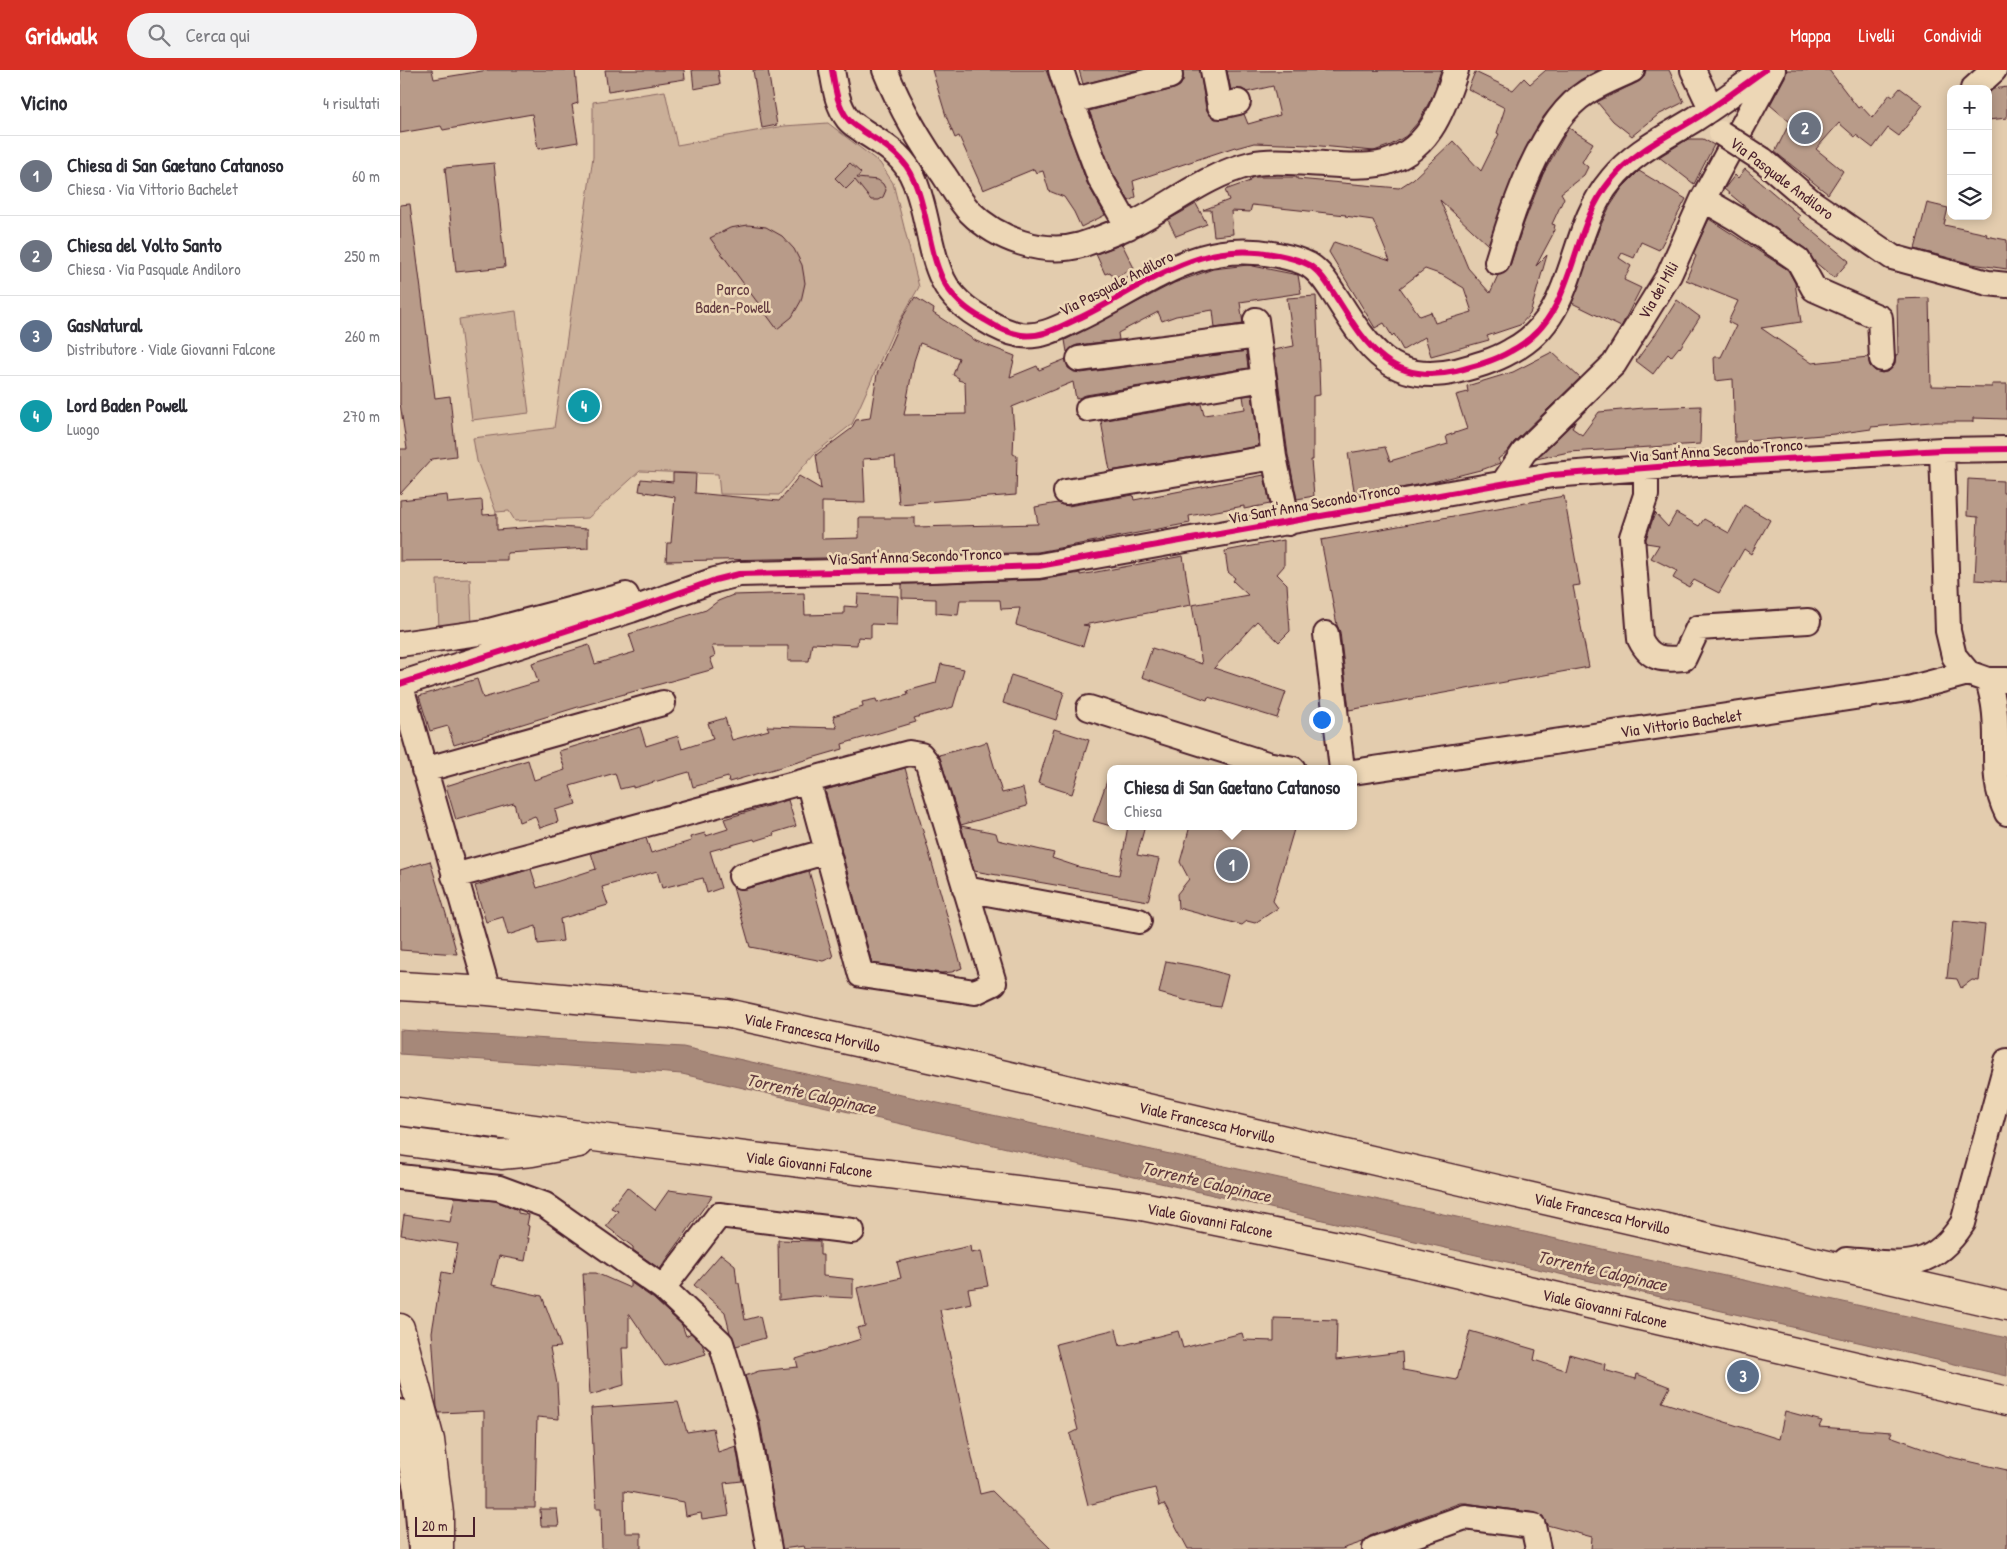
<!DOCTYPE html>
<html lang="it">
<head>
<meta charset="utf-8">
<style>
  :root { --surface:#fff; --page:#f2f2f3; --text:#2b2b33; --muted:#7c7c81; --line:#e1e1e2; --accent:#d93025 }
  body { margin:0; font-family:"Patrick Hand",sans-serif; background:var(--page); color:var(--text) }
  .controls { position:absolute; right:15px; top:15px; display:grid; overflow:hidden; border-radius:10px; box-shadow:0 2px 12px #0003 }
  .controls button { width:45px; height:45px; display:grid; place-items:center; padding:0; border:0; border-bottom:1px solid var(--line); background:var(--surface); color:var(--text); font:25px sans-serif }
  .scale { position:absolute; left:15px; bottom:12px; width:60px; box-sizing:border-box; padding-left:5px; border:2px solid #4a1f2b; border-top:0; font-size:14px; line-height:18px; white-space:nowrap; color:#4a1f2b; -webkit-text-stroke:4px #edd7b6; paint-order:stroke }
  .you { position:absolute; left:921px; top:649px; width:18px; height:18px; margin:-12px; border:4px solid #fff; border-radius:50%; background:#1a73e8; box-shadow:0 0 0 8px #1a73e833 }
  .badge { display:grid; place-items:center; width:32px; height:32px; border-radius:50%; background:var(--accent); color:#fff; font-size:16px; font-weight:700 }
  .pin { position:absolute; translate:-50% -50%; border:2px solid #fff; box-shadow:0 1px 5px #0006 }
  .popup { position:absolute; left:707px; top:695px; width:250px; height:65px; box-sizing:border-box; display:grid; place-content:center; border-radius:10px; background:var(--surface); filter:drop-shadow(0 1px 4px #0005); font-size:16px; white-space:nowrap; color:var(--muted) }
  .popup b { font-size:19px; color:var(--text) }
  .popup::after { content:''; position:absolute; left:50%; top:100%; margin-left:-10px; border:10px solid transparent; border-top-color:var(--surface) }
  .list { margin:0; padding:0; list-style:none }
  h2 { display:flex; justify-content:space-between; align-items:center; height:65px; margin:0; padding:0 20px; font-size:21px }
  h2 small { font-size:16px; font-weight:400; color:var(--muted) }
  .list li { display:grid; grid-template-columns:32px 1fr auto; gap:15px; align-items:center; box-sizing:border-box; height:80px; padding:0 20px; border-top:1px solid var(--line) }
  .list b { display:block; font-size:19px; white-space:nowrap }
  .list p { margin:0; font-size:16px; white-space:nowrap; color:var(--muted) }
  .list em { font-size:16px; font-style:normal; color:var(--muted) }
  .icon { flex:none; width:28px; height:28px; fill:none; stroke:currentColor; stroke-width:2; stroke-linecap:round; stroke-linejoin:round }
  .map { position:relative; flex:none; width:1607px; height:1479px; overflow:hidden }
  header { display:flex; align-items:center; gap:30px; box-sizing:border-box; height:70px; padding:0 25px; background:var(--accent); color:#fff }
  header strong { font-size:24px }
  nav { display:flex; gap:28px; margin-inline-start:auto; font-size:18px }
  .search { width:350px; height:45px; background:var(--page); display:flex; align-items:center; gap:12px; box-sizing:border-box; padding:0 18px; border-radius:28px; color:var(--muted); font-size:19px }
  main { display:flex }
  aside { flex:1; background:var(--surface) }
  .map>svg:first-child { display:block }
  .green { fill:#caaf98; stroke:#8a6762 }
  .water { fill:#a68879; stroke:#815e5a }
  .building { fill:#b89b89; stroke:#4a1f2b; fill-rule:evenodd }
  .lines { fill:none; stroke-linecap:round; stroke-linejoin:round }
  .minor-casing { stroke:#4a1f2b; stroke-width:28 }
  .major-casing { stroke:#4a1f2b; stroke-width:31 }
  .minor { stroke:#edd7b6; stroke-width:24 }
  .major { stroke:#edd7b6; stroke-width:28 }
  .minor-bridge-casing { stroke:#4a1f2b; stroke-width:28; stroke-linecap:butt }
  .minor-bridge { stroke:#edd7b6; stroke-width:24 }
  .cycleway-casing { stroke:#edd7b6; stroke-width:9 }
  .cycleway { stroke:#d6006c; stroke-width:6 }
  .labels { text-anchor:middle; stroke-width:5; stroke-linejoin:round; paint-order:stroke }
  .street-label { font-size:16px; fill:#4a1f2b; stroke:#edd7b6 }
  .park-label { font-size:16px; fill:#643c41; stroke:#edd7b6 }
  .water-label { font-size:18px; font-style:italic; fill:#61393e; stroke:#edd7b6 }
</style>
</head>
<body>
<header>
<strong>Gridwalk</strong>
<div class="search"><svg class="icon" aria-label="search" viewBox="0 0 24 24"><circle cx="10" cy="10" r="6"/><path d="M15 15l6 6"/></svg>Cerca qui</div>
<nav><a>Mappa</a><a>Livelli</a><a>Condividi</a></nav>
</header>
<main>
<aside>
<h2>Vicino<small>4 risultati</small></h2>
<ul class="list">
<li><span class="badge" style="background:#6b7280">1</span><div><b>Chiesa di San Gaetano Catanoso</b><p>Chiesa · Via Vittorio Bachelet</p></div><em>60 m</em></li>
<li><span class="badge" style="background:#6b7280">2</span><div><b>Chiesa del Volto Santo</b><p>Chiesa · Via Pasquale Andiloro</p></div><em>250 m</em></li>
<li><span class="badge" style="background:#5c6f8a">3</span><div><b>GasNatural</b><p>Distributore · Viale Giovanni Falcone</p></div><em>260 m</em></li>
<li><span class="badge" style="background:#0f9aa8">4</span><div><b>Lord Baden Powell</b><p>Luogo</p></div><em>270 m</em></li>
</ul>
</aside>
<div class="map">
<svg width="1607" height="1479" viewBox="0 0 1607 1479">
  <rect width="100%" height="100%" fill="#e3ccae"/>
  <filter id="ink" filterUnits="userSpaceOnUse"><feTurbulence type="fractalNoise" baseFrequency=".02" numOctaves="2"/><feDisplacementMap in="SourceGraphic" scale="10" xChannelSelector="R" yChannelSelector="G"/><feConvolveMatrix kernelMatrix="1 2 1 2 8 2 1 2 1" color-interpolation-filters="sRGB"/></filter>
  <g filter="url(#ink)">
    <!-- green -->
    <path class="green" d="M265,21L277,75L384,56L428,53L480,93L493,113L519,217L492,264L452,354L414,384L379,425L320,424L318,404L240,401L188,448L115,451L109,441L96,442L77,391L73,368L154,358L193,87V32Z
      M116,241L129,343L72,350L59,249Z
      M70,509L72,556L39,559L37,510Z"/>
    <!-- water -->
    <path class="water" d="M0,960L283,977L1607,1268V1306L282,1004L0,984Z"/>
    <!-- building -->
    <path class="building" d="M0,0H32L34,9L88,0H175L178,33L172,35L178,72L138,79L132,44L43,60L41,56L0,63Z
      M205,0H284L285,9L208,21Z
      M292,0H318L320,14L294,19Z
      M353,0H368L377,55L362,58Z
      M532,0H646L687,113L705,145L681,157L674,142L664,127L649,121L643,101L636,103L634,99L583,120L559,66L555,68L546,46Z
      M679,0H738L683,14Z
      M783,0H800L806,39L810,45L815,49H822L844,44L848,54L880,45L873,16L847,22L842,19L831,20L827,1L1041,0L1033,25L1019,51L1006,66L991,75L974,81L910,75L854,73L836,78L835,77L733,111L736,127L729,131L712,102L689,41L774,19L780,16L783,11Z
      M1146,0H1199L1180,10L1162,25L1144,46L1118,93L1088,175L1040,130L1068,198L1090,223L1098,205L1106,202L1110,196L1124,153L1143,104L1167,61L1169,58L1193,73L1182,92L1188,97L1184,105L1161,123L1164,128L1152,154L1155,155L1153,164L1136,196L1147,185L1130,244L1120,255L1087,266L1089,270L1031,286L1025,267L1003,280L994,264L992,266L984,253L975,258L929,182L934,172L990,191L973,150L945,146L946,145L852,135L850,142L831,141L833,164L814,166L811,140H803L829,130L825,120L850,111L849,109L854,107H897V109L999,118L1013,109L1053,71L1081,101L1099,64L1097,63L1105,38L1068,19L1075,2L1113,20L1124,8L1130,14ZM1025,199L1042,205L1064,218L1072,242L1035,253L1031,242L1020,246L1000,218Z
      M1246,0H1269L1284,32L1258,45L1232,66L1213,51L1197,32L1238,12L1243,8Z
      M1387,0H1429L1458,38L1461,36L1472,48L1490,24L1493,26L1500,18L1523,35L1499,66L1488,58L1473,78L1456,65L1455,67L1439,53L1416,79L1443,101L1428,124L1375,82L1390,52L1370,35L1385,7Z
      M1607,17V48L1588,50V24L1593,19Z
      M1288,69H1303L1314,75L1294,114L1259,87Z
      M94,93L105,197L56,202L45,98Z
      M450,93L461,103L457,108L478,110L483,114L486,120L483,127L478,130H471L455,110L446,119L435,108Z
      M1345,99L1400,146L1398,149L1449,191L1434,208L1415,192L1406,179L1349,140L1324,119L1335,105L1338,108Z
      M1239,101L1286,129L1259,180L1241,172L1234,188L1222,183L1219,188L1231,196L1224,210L1241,218L1221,257L1172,233L1199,159L1209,138L1222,118Z
      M1527,133L1548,138L1544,155L1587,164L1586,166L1607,170V199L1572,194L1515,179Z
      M10,134L35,328L50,326L56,386L32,389L0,424V379H7L0,333V135Z
      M796,134L807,154L776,166L768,150Z
      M1309,149L1388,200L1395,213L1401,252L1361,258L1412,293L1468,287L1470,296L1475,301L1482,303L1489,301L1494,296L1496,285L1498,284L1497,229L1529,228L1531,316L1592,317V314H1607V349L1573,348V352H1531L1471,357V359L1435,364L1335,372L1333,309L1315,311L1314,287H1321L1336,256L1328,252L1338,231L1286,210L1296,186L1293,184Z
      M348,155L366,157L382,166L394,179L402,195L405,213L401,231L392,247L377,259L310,168L330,158Z
      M722,174L734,198L714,208L710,202L705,204L696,184Z
      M848,195L898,205L901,223L840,232L843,254L815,258L813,240L776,246L762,251L758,242L718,263L719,270L677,275L671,278L667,282L665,270L774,213L813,199Z
      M916,226L920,325L913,326V390H911L914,426L897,429L888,385L874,280L894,276L887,228Z
      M515,227L534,239L533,243L576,271L615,286L610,307L637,296L639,300L666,289L668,298L674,302L681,303L846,281L848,298L686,325L676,329L673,312L612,337L614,359L613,384L617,386L616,425L499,434L495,387L463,389L465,433L422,432V469L459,468V448H515V457L638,454L635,437L658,433L668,436L733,425L734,430L864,405L870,434L844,439V436L789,446L790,453L638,482L531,486L266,491L267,473H271L275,427L239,421L241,409L273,412V403L296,404L295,423L379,431L399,406L421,419L416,385L451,359L456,350L470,348L477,304L501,250ZM520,273L559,288L553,305L559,308L558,310L565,312L566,344L504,345L514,291Z
      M1277,230L1300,247L1280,278L1279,277L1271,287L1268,284L1253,304L1236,291L1257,262Z
      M1152,282L1180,308L1114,372L1107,382L1098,389L1100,393L1084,399L1029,413L955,426L948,383L985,377L990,391L1048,374L1046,366L1067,359L1056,325L1068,322L1067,316L1113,302Z
      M852,325L859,376L710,401L701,351L801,334L804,345L845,339L843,326Z
      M1301,336L1300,374L1169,382L1136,389L1175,351L1172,358L1182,365L1199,342L1244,338Z
      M1568,409L1603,411V423H1607V512L1575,510L1578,447L1567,446Z
      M47,425L48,433L82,430L83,445L97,444V460L146,456L188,459V478L107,483V490L0,491V430Z
      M1164,426L1180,515L1173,516L1189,597L949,640L940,562L937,555L921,470Z
      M1344,435L1370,450L1351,484L1344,479L1319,523L1294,510L1289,517L1273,508L1277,501L1251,488L1259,475L1246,473V469L1255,443L1268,457L1276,443L1299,456L1304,449L1329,463Z
      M884,470V496L877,504L887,514L890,561L879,572L857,551L814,598L886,622L877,648L808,627L807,630L742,607L752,578L802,594L792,535L848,525L833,511L835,508L828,502L825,481Z
      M783,486L791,535L683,555L689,556L683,576L616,555L620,538L601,539L600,530H560L558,545L536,543V529L502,528V514L640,510L680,503V505Z
      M404,523L405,545L444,544V536L457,537L458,524L498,526L497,555L471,554V568L458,567L457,575L412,573L409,591H388V576H312L315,586L310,588L314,599L178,637L54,675L48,656L30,661L19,626L77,609L83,628L138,612L132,593L189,575L195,594L235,582L229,564L306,540L318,531L333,525Z
      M541,594L564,599L553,637L514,648L516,652L442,674L443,679L329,712L328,707L293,717L289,702L233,718V716L220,719L215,703L170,716L176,734L155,740L158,752L140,758L135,746L119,752L114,733L56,750L46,716L128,690L134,710L165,700L159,681L240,657L246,676L278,666L282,679L313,669L308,653L325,648L332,670L369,660L367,656L437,658L433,646L463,637L462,632L476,629L477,633L508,625L507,621L536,613Z
      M611,605L664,622L656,650L603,633Z
      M654,659L689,670L672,724L638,713Z
      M587,672L602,723L623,718L627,736L561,755L539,685Z
      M505,698L562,898L552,902L541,903L472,893L425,720Z
      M708,708H711V756L693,751Z
      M388,730L396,756L373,763L374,765L355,771L354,769L310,781L321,818L307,823L303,808L262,818L257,801L202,817L208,835L160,849L163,871L138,874L136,856L108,865L103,847L86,852L75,816L131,799L137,818L196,799L191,783L246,768L251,783L291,771L290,767L305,763L306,766L328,759L324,749Z
      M561,756L596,763L598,770L654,783L652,788L679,797L719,805L728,756H745L737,785L759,789L748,831L574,801Z
      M790,756H895L873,831L878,838L855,853L847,851L842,855L778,838L777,824L789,809L780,792Z
      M30,791L46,844L57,884L0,880V800Z
      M409,801L433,887L423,891L350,877L333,817L338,819H345Z
      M1553,851L1585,855L1579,911L1572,910L1561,918L1557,909L1547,908Z
      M766,891L800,897L828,905L820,937L798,934L759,923Z
      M227,1117L255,1140L269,1120L312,1126L260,1199L233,1180V1177L206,1156L218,1141L211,1138Z
      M55,1127L96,1131L118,1140V1143L129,1145L127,1155L129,1156L127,1168H129L125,1191L99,1186L92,1215L142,1226L161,1277L150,1278L157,1314L159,1349L137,1347L135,1438H84V1341L39,1343L37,1337L32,1262L42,1202L52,1204L58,1174L1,1165L4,1145L50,1152Z
      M378,1170L420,1171V1185H423V1206L453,1209V1228L413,1226L379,1230Z
      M570,1176L571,1183L581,1181L588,1216L568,1219L571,1233L540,1240L580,1424L592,1421L651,1479H405L404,1476L382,1479L360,1352L345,1306L359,1301L398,1297L396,1289L461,1269L457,1258L465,1256L457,1218L501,1208L497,1192Z
      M321,1184L335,1195L337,1213H339L345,1250L360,1246L365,1268L336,1276L330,1263L325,1242L294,1215Z
      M183,1203H196L230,1218V1212L254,1229L282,1255L286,1266L291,1263L302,1274L306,1284L265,1296L229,1243V1278H222L224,1315L190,1325Z
      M874,1248L937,1250L936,1290L1002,1282L1003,1300L1057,1310L1070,1261L1136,1280L1134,1290L1165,1300L1169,1284L1205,1294L1204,1300L1236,1309L1237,1304L1270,1317L1262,1332L1379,1369L1385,1341L1422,1351L1419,1357L1492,1362L1490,1366L1546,1386L1607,1400V1479H1191L1192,1467L1147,1455L1143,1446L1135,1443L1066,1433H1060L970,1466L963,1472L942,1479H788L764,1434L760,1436L755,1418L688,1435L670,1364L678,1360L656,1274L716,1259L720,1276L778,1261L783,1278L842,1263L844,1270L874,1271Z
      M278,1332L287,1362L313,1358L318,1382L336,1376L342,1411L324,1413L329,1445L302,1449L301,1443L286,1446L284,1432L224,1421L225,1463H241V1479H202L201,1438H196L191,1338Z
      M140,1439H157L159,1456H141Z"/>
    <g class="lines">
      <!-- minor casing -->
      <g class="minor-casing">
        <path id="minor" d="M432,0C435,17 437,35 448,49C452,54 458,57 463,61C484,75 504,85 514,110C528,142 528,179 543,210C552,228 568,241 585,250C596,257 609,263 621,265C641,268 660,257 677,249C718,230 757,201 800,188C826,180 852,180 878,185C888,187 900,190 909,195C922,203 930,218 938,230C969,279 992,315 1056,301C1075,296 1094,291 1111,281C1179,246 1166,163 1211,110C1233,82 1266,67 1295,49C1319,34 1342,16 1365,0
          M485,0C501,39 519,71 544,105C552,117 560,132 570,142C597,169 643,186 681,175C696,170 712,164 727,157C769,137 805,105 851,94C869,90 890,92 908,93C931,94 956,98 979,94C1027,85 1043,41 1056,0
          M661,0L671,31L770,6L769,0
          M813,0L820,36L838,32
          M1293,0L1311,38
          M1573,19L1594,0
          M671,31L700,108L728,157
          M1363,90L1413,133L1492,187L1588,213L1607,215
          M1303,129L1339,150L1398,190L1414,219L1480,248L1482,289
          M1097,192C1112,142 1141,50 1187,22C1201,13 1217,7 1232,0
          M856,250L874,387L888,453
          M679,289L858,266
          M688,339L864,309
          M1542,380L1548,561L1554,586L1568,603
          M1246,398V425L1232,467L1240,569C1250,590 1263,590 1284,588L1298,558L1408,551
          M1104,412L1124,382L1214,294L1269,205L1303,129L1373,0
          M666,422L874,387
          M926,564L942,699
          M0,574L85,562L226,525L231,540
          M1588,610C1590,619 1593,628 1594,636C1600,674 1589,707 1607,743
          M0,613L88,921
          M0,614L231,540L315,510L339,504L531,500L639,496L1152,405L1297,394L1542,380L1607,379
          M689,638L867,694L893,699
          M24,700L263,633
          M953,702L1508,619L1568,603L1588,610H1607
          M54,806L509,683L521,685L528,694L594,913L575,922L461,905L408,711
          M341,806L428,781
          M565,819L739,851
          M0,1107L99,1118L145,1135L263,1218L321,1273L346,1355L369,1479
          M1446,1190C1500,1194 1530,1204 1563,1153L1607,991
          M263,1218L319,1145L452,1161
          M0,1342L16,1419L21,1479
          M975,1479L1065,1447L1133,1456L1138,1479"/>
      </g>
      <!-- major casing -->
      <g class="major-casing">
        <path id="major" d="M0,916L88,921L326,943L579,999L1101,1120L1607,1236
          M0,1041L202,1068L737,1135L938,1176L1607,1331
          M0,1071L101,1085L132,1082L179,1073
          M0,1258L30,1370L39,1444V1479"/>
      </g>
      <!-- minor -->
      <use href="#minor" class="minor"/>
      <!-- major -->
      <use href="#major" class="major"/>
      <!-- minor-bridge casing -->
      <g class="minor-bridge-casing">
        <path id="minor-bridge" d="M1321,63L1363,90"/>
      </g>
      <!-- minor-bridge -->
      <use href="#minor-bridge" class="minor-bridge"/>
      <!-- cycleway casing -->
      <g class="cycleway-casing">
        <path id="cycleway" d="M432,0C435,17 437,35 448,49C452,54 458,57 463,61C484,75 504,85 514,110C528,142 528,179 543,210C552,228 568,241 585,250C596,257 609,263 621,265C641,268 660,257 677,249C718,230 757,201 800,188C826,180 852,180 878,185C888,187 900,190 909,195C922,203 930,218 938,230C969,279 992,315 1056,301C1075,296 1094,291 1111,281C1179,246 1166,163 1211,110C1233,82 1266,67 1295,49C1319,34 1342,16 1365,0
          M0,614L231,540L315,510L339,504L531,500L639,496L1152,405L1297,394L1542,380L1607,379"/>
      </g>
      <!-- cycleway -->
      <use href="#cycleway" class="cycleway"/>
    </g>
  </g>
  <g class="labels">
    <!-- street labels -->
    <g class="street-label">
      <text transform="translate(1382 108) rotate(37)" y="6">Via Pasquale Andiloro</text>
      <text transform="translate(716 213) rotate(-27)" y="6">Via Pasquale Andiloro</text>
      <text transform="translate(1258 220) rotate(-60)" y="6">Via dei Mili</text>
      <text transform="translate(1316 380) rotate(-4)" y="6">Via Sant'Anna Secondo Tronco</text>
      <text transform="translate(914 433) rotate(-10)" y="6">Via Sant'Anna Secondo Tronco</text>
      <text transform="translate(515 486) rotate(-2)" y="6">Via Sant'Anna Secondo Tronco</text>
      <text transform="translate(1281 653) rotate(-8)" y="6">Via Vittorio Bachelet</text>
      <text transform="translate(412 962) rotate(12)" y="6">Viale Francesca Morvillo</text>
      <text transform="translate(807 1052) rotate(13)" y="6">Viale Francesca Morvillo</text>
      <text transform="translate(409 1094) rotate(7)" y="6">Viale Giovanni Falcone</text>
      <text transform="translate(1202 1143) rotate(13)" y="6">Viale Francesca Morvillo</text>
      <text transform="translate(810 1150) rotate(11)" y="6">Viale Giovanni Falcone</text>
      <text transform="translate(1205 1238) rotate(13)" y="6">Viale Giovanni Falcone</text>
    </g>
    <!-- park labels -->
    <g class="park-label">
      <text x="333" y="225">Parco<tspan x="333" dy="18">Baden-Powell</tspan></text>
    </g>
    <!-- water labels -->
    <g class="water-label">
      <text transform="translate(411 1024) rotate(13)" y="6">Torrente Calopinace</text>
      <text transform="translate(806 1112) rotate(13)" y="6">Torrente Calopinace</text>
      <text transform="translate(1202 1201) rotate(13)" y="6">Torrente Calopinace</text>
    </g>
  </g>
</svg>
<div class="controls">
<button>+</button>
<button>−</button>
<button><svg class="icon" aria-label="layers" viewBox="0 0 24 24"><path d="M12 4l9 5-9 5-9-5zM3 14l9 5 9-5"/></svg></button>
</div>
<div class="scale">20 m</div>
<div class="you"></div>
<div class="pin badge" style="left:832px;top:795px;background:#6b7280">1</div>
<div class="popup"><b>Chiesa di San Gaetano Catanoso</b>Chiesa</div>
<div class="pin badge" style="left:1405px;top:58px;background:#6b7280">2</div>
<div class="pin badge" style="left:1343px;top:1306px;background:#5c6f8a">3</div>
<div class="pin badge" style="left:184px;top:336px;background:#0f9aa8">4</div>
</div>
</main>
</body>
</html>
